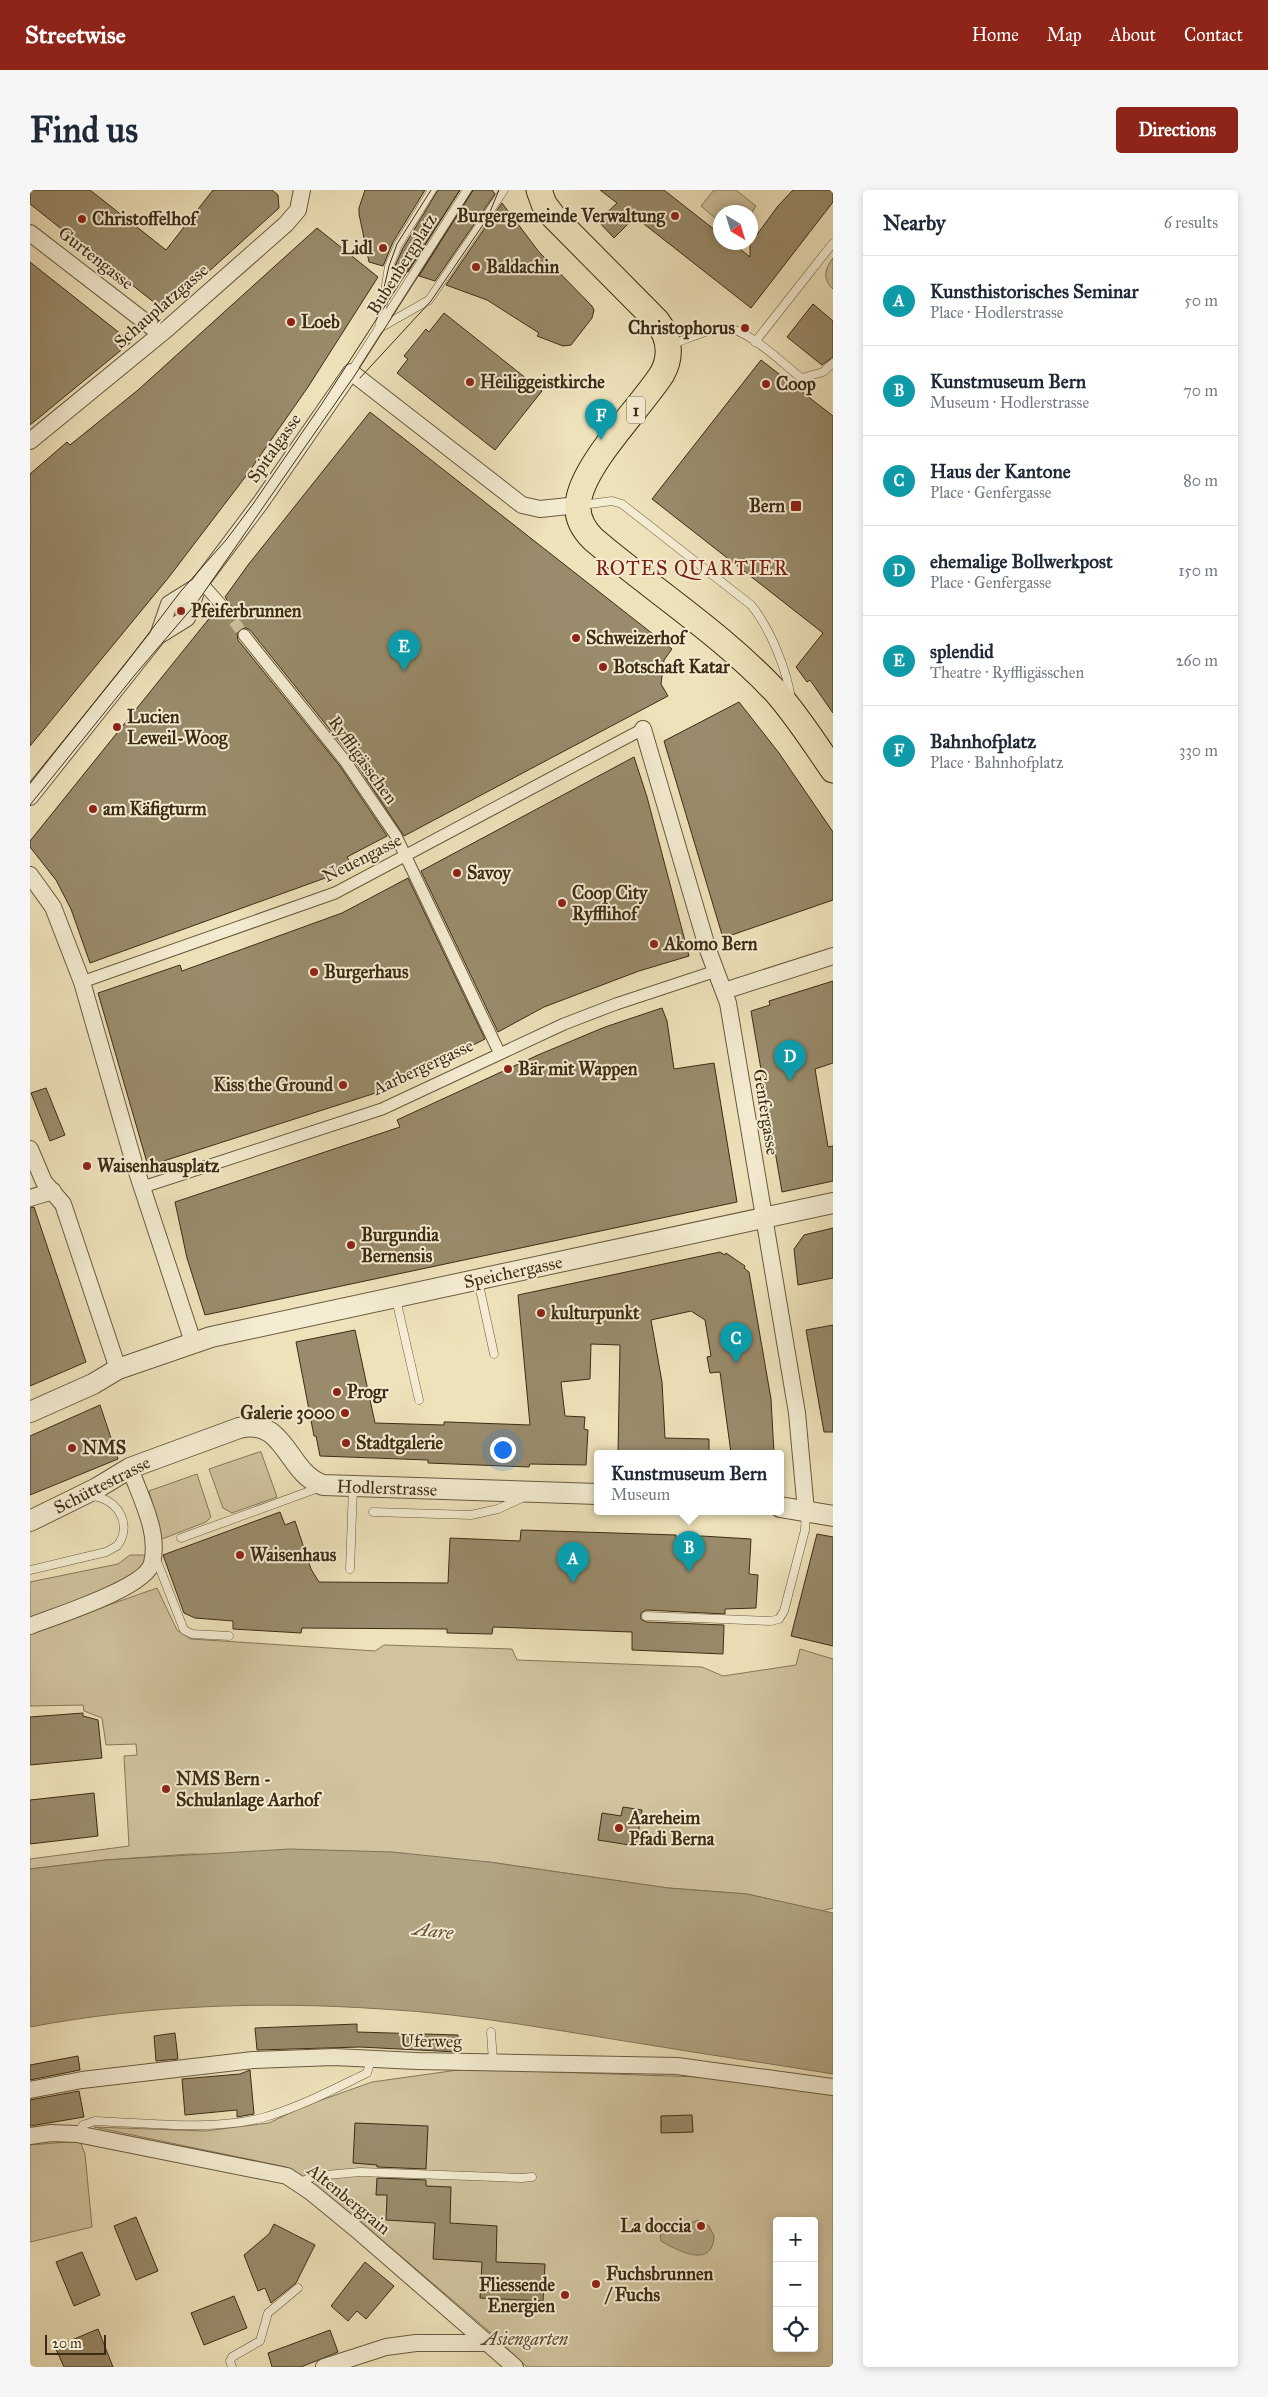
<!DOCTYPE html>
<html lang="en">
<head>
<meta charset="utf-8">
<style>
  :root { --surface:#fff; --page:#f6f6f7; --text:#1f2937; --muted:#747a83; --line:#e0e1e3; --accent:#8f2418 }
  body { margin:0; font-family:"IM FELL Great Primer",serif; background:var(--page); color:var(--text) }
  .controls { position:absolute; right:15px; bottom:15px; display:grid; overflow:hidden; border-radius:5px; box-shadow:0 2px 8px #0003 }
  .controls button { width:45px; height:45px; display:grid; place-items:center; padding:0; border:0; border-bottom:1px solid var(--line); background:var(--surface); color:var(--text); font:25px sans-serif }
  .compass { position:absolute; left:683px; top:15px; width:45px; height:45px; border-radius:50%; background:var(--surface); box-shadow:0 2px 8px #0003; rotate:142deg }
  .scale { position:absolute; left:15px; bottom:12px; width:61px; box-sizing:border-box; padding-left:5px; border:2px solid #3c2c15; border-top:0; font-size:14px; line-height:18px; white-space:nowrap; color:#3c2c15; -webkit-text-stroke:4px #f4ecd2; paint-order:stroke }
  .you { position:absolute; left:472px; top:1259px; width:18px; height:18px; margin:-12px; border:4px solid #fff; border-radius:50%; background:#1a73e8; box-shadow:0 0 0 8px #1a73e833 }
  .badge { display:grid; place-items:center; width:32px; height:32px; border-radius:50%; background:var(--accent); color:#fff; font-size:16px; font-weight:700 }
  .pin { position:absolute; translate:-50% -41px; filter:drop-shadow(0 1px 2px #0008) }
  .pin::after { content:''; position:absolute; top:26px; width:18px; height:15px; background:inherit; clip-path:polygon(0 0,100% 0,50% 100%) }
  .popup { position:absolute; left:564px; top:1260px; width:190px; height:65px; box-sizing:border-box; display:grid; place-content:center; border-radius:5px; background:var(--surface); filter:drop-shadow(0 1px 4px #0005); font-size:16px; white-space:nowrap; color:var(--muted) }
  .popup b { font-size:19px; color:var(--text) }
  .popup::after { content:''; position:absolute; left:50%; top:100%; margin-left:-10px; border:10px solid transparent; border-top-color:var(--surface) }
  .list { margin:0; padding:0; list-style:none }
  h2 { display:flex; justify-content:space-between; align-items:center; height:65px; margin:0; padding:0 20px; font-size:21px }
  h2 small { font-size:16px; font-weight:400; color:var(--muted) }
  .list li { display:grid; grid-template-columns:32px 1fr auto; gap:15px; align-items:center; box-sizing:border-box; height:90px; padding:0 20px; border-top:1px solid var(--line) }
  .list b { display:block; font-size:19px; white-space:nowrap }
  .list p { margin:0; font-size:16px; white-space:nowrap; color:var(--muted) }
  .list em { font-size:16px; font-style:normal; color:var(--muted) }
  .icon { flex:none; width:28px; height:28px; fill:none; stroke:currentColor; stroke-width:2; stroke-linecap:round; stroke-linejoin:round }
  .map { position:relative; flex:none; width:803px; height:2177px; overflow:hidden; border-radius:5px }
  header { display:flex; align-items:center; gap:30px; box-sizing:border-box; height:70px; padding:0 25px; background:var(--accent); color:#fff }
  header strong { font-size:24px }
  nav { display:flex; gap:28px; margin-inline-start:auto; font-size:18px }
  .intro { display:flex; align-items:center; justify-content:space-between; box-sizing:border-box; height:120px; padding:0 30px }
  h1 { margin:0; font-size:35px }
  .button { padding:12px 22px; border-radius:5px; background:var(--accent); color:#fff; font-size:18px; font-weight:700 }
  main { display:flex; gap:30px; padding:0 30px }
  aside { flex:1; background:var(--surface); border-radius:5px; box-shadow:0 2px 8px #0003 }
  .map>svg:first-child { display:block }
  .green { fill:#d0c39e; stroke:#86785a; fill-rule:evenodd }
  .water { fill:#b1a482; stroke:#827456 }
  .building { fill:#998b6b; stroke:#3c2c15 }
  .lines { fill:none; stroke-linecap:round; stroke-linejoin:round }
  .pedestrian-tunnel { stroke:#cabe99; stroke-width:11; stroke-dasharray:11 5.5; stroke-linecap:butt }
  .service-casing { stroke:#685a3e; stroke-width:9 }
  .pedestrian-casing { stroke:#685a3e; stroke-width:13 }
  .minor-casing { stroke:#685a3e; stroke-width:18 }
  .tertiary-casing { stroke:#685a3e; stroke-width:22 }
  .primary-casing { stroke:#3c2c15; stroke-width:27 }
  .service { stroke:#f4ecd2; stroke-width:8 }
  .pedestrian { stroke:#f4ecd2; stroke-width:11 }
  .minor { stroke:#f4ecd2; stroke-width:16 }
  .tertiary { stroke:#f4ecd2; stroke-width:20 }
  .primary { stroke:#eee2ba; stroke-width:25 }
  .tram { stroke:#3c2c15; stroke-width:1 }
  .poi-dot { fill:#8f2418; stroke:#f4ecd2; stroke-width:2 }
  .labels { text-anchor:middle; stroke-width:4; stroke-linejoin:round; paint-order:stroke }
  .shield { fill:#f4ecd2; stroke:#73664e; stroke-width:1 }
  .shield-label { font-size:16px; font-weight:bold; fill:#3c2c15 }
  .poi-label { font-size:18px; font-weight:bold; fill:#3c2c15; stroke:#f4ecd2; text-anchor:start }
  .street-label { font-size:18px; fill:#3c2c15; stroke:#f4ecd2 }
  .park-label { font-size:18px; font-style:italic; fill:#5a4a30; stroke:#f4ecd2 }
  .water-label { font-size:19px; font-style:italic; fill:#5f5036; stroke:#f4ecd2 }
  .quarter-label { font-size:20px; letter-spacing:1px; fill:#7a1f14; stroke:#f4ecd2 }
</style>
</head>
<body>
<header>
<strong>Streetwise</strong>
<nav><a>Home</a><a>Map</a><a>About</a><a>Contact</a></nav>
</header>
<div class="intro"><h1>Find us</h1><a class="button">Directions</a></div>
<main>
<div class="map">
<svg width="803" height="2177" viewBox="0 0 803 2177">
  <rect width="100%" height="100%" fill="#eee2ba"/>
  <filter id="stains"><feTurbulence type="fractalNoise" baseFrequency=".004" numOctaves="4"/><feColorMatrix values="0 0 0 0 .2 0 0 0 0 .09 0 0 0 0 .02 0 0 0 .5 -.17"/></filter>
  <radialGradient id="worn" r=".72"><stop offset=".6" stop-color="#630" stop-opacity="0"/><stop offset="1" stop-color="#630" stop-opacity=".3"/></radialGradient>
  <!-- green -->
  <path class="green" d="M684,0H706L726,16L721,24L690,22V32L671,16Z
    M803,68V99C792,89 795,79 803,68Z
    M229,1262H231L247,1307L202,1323L193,1318L179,1279Z
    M167,1284L181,1327L176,1332L132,1349L119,1301Z
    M100,1365H113L119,1368L118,1381L0,1435V1392L88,1374Z
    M127,1398L147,1440L161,1449L345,1461L354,1455L482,1459L487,1470L672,1477L693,1486L766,1475L770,1459L803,1469V1718L791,1721L717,1704L638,1698L459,1672L160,1664L75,1670L0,1679V1669L99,1656L94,1566L107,1565L106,1554L76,1555L72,1528L54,1521L53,1515L0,1516V1437L56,1423Z
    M435,1879L699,1888L803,1905V2177H497L461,2143L331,2032L256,1977L64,1937L175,1941L239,1933L272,1917L342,1892ZM747,2031H784V2158H747Z
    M50,1951L55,1964L62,2037L0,2052V1955Z"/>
  <!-- water -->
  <path class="water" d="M260,1659L362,1662L459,1672L638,1698L717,1704L803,1723V1884C744,1874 685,1866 626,1856C535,1842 444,1824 352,1819C235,1811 116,1815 0,1837V1679L75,1670Z
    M669,2030L679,2036L684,2046C683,2080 646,2060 631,2051L630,2046L632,2042Z"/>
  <!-- building -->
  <path class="building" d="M0,0H60L136,60L183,0H242L248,5L249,18L135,121L0,14Z
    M335,0H395L363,52L353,76L339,72L329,24V18Z
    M408,0H430L378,82L365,76L373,58Z
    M443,0H462L465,4L405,91L389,86Z
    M570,0H634L690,44V52H701L720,67V54L748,16L763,0H803V12L721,118L605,27L584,48L568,31L587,13Z
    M472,13L509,62L562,116L564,120L562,128L541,155L533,156L507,146L509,143L457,110L416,95Z
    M287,38L348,87L278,197L216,286L139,387L0,556V284L37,252L40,255L108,200Z
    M0,72L101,152L0,235Z
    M783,114L803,131V167L792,175L757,147Z
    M414,123L512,201L465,260L367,183L378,169L374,166L396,139L399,142Z
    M731,170L803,226V523L780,490L777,492L766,477L793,443L622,309Z
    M340,222L642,459L634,470L631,494L638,506L374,646L321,566L220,440L216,438L210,439L207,443L208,450L309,575L357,646L317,667L322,675L298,687L60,773L41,719L26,690L0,657V651L186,420L192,425L199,423L201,416L195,407L218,375Z
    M709,512L749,563L803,642V710L693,748L634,551Z
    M604,567L617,607L659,766L609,781L514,817L468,842L391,681Z
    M378,688L455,849L355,900L118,976L68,803L150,775L152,781L312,723Z
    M803,791V873L785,879L798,957L803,956V991L752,1002L721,821L740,815L739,811Z
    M632,818L637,831L644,879L684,873L707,1012L175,1125L157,1068L145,1012L370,937L367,930L508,865L575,837Z
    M16,898L35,945L20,951L1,903Z
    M4,1017L56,1172L0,1196V1018Z
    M803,1038V1088L768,1095L764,1059L774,1045Z
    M690,1062L695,1065L696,1063L715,1076L714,1078L719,1082L741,1209L744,1263H701L690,1182L680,1183L677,1167L681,1166L675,1130L661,1121L621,1130L632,1192L635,1248L679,1249V1263H588L590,1155L561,1154L560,1189L531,1192L535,1226L555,1227L554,1239L558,1240L556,1275L500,1274L499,1277L398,1273V1270L290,1266L286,1246H284L266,1152L325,1140L345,1233L414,1235V1232H418L500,1235L488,1105Z
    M803,1135V1242H794L776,1140Z
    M70,1215L88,1269L0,1305V1246Z
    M250,1322L255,1335L265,1331L281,1379L289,1392L418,1393L420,1348L490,1351L491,1340L646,1345V1350L672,1346L721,1349L719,1384L728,1385L726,1418L695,1419V1424L616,1420L611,1423V1429L616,1432L694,1435L693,1464L602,1460V1442L463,1437L462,1444L417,1443V1439L272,1438L271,1443L203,1439V1431L165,1428L154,1423L133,1365Z
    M787,1344L803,1347V1456L761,1446Z
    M53,1523V1526L68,1530L72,1568L0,1575V1527Z
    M64,1603L68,1646L0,1654V1610Z
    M593,1617L612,1620L606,1656L568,1650L572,1623L591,1626Z
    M327,1834V1842L428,1845L427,1862L330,1857L227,1860L225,1838Z
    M145,1843L148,1869L126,1871L124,1846Z
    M48,1866L50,1880L0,1890V1875Z
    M220,1880L224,1924L207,1927V1920L155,1925L152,1889L210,1884Z
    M49,1901L54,1927L0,1936V1910Z
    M662,1925L663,1942L631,1943V1926Z
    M325,1933L398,1936L396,1979L347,1977V1975L323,1973Z
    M347,1988L396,1990V1996L421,1997L420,2033L467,2036L466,2072L515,2074L513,2111L450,2108L452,2072L403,2069L405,2033L356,2030L357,2005H346Z
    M106,2027L128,2081L106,2090L84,2036Z
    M244,2034L285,2055L266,2093L241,2113L235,2098L228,2101L214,2065L239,2044Z
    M52,2062L70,2105L44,2116L26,2072Z
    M335,2072L364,2096L336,2129L327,2121L318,2131L301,2116Z
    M204,2106L217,2138L174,2155L161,2123Z
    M68,2139L83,2177H34L25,2157Z
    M300,2140L308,2162L271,2177H242L238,2163Z"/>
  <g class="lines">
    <!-- pedestrian-tunnel -->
    <path class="pedestrian-tunnel" d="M194,418L214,445"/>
    <!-- service casing -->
    <g class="service-casing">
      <path id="service" d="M350,133L359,76L368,55L402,0
        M348,139L399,110L474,0
        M725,152L803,53
        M640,155C657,149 675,140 693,138C716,136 755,176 774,190
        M321,182L437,0
        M772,188L793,182L803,173
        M552,315L582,311L592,314L721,415C740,438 757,480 761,509
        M448,1090L464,1164
        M366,1109L389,1210
        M343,1322L441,1325L468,1319L492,1308
        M151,1348L291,1297
        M126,1369L154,1440L162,1444L199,1446
        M320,1379L323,1297
        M0,1380L76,1362L87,1356C104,1334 86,1307 61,1306
        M616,1426L741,1431L749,1429L754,1421L775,1340L776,1321
        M461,1842L463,1872
        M47,1944L53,1935L65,1931C117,1933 181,1941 232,1928C268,1918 304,1899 337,1883L341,1870
        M271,1994L275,1990L285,1986L330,1982L492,1988L502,1987
        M202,2177L200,2171L202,2167L230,2151L238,2123L268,2098"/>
    </g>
    <!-- pedestrian casing -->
    <g class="pedestrian-casing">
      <path id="pedestrian" d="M171,392L194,418
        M214,445L315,571L366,646L470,864
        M52,792L305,703L613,539
        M113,997L352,919L534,834L586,814L686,781"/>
    </g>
    <!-- minor casing -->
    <g class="minor-casing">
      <path id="minor" d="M0,43L131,144
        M0,251L138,138L256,34L268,20L272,0
        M128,446L139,414L168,396
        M613,539L678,760L698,813L767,1223L776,1321
        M0,607L128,446L157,428L168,396L231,312L321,182L492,315L510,319L548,315
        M0,685L23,717L52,792L104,973L163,1152
        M694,801L803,766
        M0,959L14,992L33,1014L88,1179
        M0,1008L23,1001
        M0,1436C25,1426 116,1398 122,1373C130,1342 110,1307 100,1278
        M0,1900L52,1890L223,1870L304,1867L387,1871L647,1876L803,1897
        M0,1946L21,1943L47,1944L257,1986L281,2002L326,2039L485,2177
        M294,2177L356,2157L386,2153H459"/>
    </g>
    <!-- tertiary casing -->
    <g class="tertiary-casing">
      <path id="tertiary" d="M0,1222L63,1194L88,1179L181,1147L803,1013
        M750,1317L803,1326
        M0,1331L67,1298L100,1278L209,1238C256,1226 257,1284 293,1295L568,1304"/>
    </g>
    <!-- primary casing -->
    <g class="primary-casing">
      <path id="primary" d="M509,0L514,14L523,26L627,131C640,148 642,166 632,184C610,218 557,270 549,308C545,324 552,338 563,349C624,401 692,444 747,503C768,527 785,554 803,580"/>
    </g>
    <!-- service -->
    <use href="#service" class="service"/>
    <!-- pedestrian -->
    <use href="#pedestrian" class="pedestrian"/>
    <!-- minor -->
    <use href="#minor" class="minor"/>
    <!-- tertiary -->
    <use href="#tertiary" class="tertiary"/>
    <!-- primary -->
    <use href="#primary" class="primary"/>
    <!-- tram -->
    <path class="tram" d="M349,120L359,76L367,54L401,0
      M330,188L401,111L457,29L469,0
      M0,592L93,477L151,401L196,350L223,314L291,215L430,0
      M0,615L104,486L168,411L325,185L443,0"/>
  </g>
  <!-- markers -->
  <g class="poi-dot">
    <circle cx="645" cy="26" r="5"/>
    <circle cx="52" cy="29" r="5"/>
    <circle cx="353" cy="58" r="5"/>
    <circle cx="446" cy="77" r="5"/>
    <circle cx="261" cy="132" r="5"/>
    <circle cx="715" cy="138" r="5"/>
    <circle cx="440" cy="192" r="5"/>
    <circle cx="736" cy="194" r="5"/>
    <rect x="760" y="310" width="12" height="12" rx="2.5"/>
    <circle cx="151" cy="421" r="5"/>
    <circle cx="546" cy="448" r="5"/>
    <circle cx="573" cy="477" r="5"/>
    <circle cx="87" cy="537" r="5"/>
    <circle cx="63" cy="619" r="5"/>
    <circle cx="427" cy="683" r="5"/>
    <circle cx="532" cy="713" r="5"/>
    <circle cx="624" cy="754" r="5"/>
    <circle cx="284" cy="782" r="5"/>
    <circle cx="478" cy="879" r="5"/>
    <circle cx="313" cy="895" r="5"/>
    <circle cx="57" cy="976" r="5"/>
    <circle cx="321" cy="1055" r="5"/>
    <circle cx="511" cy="1123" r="5"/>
    <circle cx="307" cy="1202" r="5"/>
    <circle cx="315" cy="1223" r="5"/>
    <circle cx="316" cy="1253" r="5"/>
    <circle cx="42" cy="1258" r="5"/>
    <circle cx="210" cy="1365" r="5"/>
    <circle cx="136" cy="1599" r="5"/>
    <circle cx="589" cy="1638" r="5"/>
    <circle cx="671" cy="2036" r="5"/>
    <circle cx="566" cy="2094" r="5"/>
    <circle cx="535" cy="2105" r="5"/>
  </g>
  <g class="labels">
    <!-- shield labels -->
    <rect class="shield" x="597" y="206.5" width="18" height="27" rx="4"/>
    <g class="shield-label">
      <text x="606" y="226">1</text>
    </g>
    <!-- poi labels -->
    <g class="poi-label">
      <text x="635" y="32" text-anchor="end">Burgergemeinde Verwaltung</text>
      <text x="62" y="35">Christoffelhof</text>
      <text x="343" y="64" text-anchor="end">Lidl</text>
      <text x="456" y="83">Baldachin</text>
      <text x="271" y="138">Loeb</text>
      <text x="705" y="144" text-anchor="end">Christophorus</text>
      <text x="450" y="198">Heiliggeistkirche</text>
      <text x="746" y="200">Coop</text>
      <text x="755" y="322" text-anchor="end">Bern</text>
      <text x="161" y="427">Pfeiferbrunnen</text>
      <text x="556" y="454">Schweizerhof</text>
      <text x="583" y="483">Botschaft Katar</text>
      <text x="97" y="533">Lucien<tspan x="97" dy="21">Leweil-Woog</tspan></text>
      <text x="73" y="625">am Käfigturm</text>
      <text x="437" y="689">Savoy</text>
      <text x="542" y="709">Coop City<tspan x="542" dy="21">Ryfflihof</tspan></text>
      <text x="634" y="760">Akomo Bern</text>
      <text x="294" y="788">Burgerhaus</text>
      <text x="488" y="885">Bär mit Wappen</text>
      <text x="303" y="901" text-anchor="end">Kiss the Ground</text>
      <text x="67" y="982">Waisenhausplatz</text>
      <text x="331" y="1051">Burgundia<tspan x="331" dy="21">Bernensis</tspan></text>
      <text x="521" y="1129">kulturpunkt</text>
      <text x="317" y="1208">Progr</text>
      <text x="305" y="1229" text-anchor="end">Galerie 3000</text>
      <text x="326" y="1259">Stadtgalerie</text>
      <text x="52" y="1264">NMS</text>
      <text x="220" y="1371">Waisenhaus</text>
      <text x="146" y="1595">NMS Bern -<tspan x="146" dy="21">Schulanlage Aarhof</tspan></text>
      <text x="599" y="1634">Aareheim<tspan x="599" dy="21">Pfadi Berna</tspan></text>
      <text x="661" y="2042" text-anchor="end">La doccia</text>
      <text x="576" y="2090">Fuchsbrunnen<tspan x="576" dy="21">/ Fuchs</tspan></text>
      <text x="525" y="2101" text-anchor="end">Fliessende<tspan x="525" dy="21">Energien</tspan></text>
    </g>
    <!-- street labels -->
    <g class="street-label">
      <text transform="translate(66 68) rotate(38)" y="6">Gurtengasse</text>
      <text transform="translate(372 74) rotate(-58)" y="6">Bubenbergplatz</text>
      <text transform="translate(131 116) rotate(-41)" y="6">Schauplatzgasse</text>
      <text transform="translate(244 258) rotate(-55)" y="6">Spitalgasse</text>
      <text transform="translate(333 570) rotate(54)" y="6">Ryffligässchen</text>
      <text transform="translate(332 668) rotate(-27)" y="6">Neuengasse</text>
      <text transform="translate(393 877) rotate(-25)" y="6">Aarbergergasse</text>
      <text transform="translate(736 922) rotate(81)" y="6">Genfergasse</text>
      <text transform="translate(483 1082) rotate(-12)" y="6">Speichergasse</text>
      <text transform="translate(72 1295) rotate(-27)" y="6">Schüttestrasse</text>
      <text transform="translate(357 1298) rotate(2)" y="6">Hodlerstrasse</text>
      <text transform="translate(401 1851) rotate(1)" y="6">Uferweg</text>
      <text transform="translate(319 2009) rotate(39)" y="6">Altenbergrain</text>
    </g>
    <!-- park labels -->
    <g class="park-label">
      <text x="495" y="2155">Asiengarten</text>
    </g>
    <!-- water labels -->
    <g class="water-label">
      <text transform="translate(403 1740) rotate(7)" y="7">Aare</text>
    </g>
    <!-- quarter labels -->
    <g class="quarter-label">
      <text x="662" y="385">ROTES QUARTIER</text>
    </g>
  </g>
  <rect width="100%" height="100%" filter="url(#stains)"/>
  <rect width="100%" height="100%" fill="url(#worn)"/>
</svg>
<div class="controls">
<button>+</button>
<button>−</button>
<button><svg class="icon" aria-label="locate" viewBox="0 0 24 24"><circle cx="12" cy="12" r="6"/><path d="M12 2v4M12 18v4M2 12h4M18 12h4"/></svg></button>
</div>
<svg class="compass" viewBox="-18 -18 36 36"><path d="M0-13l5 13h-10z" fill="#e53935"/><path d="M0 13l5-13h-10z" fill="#747a83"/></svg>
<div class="scale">20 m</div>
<div class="you"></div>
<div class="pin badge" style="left:543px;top:1393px;background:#0f9aa8">A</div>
<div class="pin badge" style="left:659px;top:1382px;background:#0f9aa8">B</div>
<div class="popup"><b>Kunstmuseum Bern</b>Museum</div>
<div class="pin badge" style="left:706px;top:1173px;background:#0f9aa8">C</div>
<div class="pin badge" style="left:760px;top:891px;background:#0f9aa8">D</div>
<div class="pin badge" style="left:374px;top:481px;background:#0f9aa8">E</div>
<div class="pin badge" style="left:571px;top:250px;background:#0f9aa8">F</div>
</div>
<aside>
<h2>Nearby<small>6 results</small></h2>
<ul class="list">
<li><span class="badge" style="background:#0f9aa8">A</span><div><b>Kunsthistorisches Seminar</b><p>Place · Hodlerstrasse</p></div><em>50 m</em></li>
<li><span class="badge" style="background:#0f9aa8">B</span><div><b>Kunstmuseum Bern</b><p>Museum · Hodlerstrasse</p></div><em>70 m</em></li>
<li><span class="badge" style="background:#0f9aa8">C</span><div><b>Haus der Kantone</b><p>Place · Genfergasse</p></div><em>80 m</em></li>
<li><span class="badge" style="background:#0f9aa8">D</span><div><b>ehemalige Bollwerkpost</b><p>Place · Genfergasse</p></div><em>150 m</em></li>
<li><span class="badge" style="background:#0f9aa8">E</span><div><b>splendid</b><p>Theatre · Ryffligässchen</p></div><em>260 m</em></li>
<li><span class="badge" style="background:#0f9aa8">F</span><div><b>Bahnhofplatz</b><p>Place · Bahnhofplatz</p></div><em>330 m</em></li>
</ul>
</aside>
</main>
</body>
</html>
